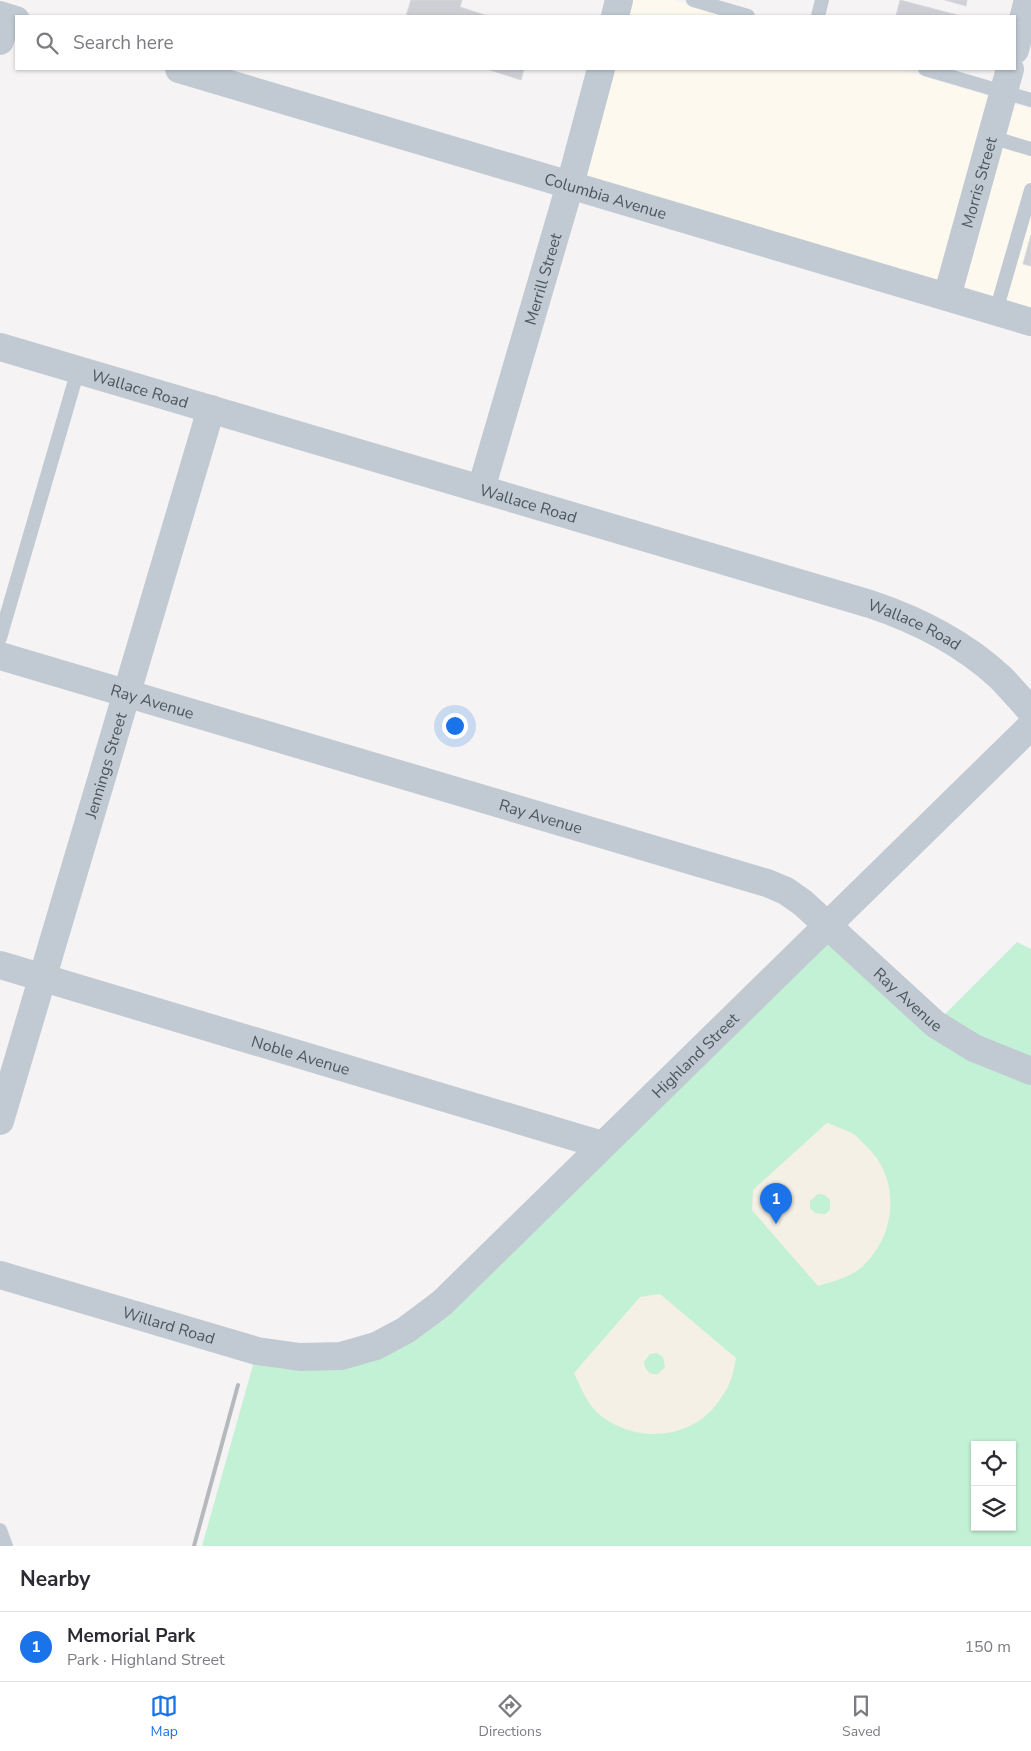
<!DOCTYPE html>
<html lang="en">
<head>
<meta charset="utf-8">
<style>
  :root { --surface:#fff; --page:#f2f2f3; --text:#2b2b33; --muted:#7c7c81; --line:#e1e1e2; --accent:#1a73e8 }
  body { margin:0; font-family:"Nunito Sans",sans-serif; background:var(--page); color:var(--text) }
  .controls { position:absolute; right:15px; bottom:15px; display:grid; overflow:hidden; border-radius:0px; box-shadow:0 1px 4px #0004 }
  .controls button { width:45px; height:45px; display:grid; place-items:center; padding:0; border:0; border-bottom:1px solid var(--line); background:var(--surface); color:var(--text); font:25px sans-serif }
  .you { position:absolute; left:454px; top:725px; width:18px; height:18px; margin:-12px; border:4px solid #fff; border-radius:50%; background:#1a73e8; box-shadow:0 0 0 8px #1a73e833 }
  .badge { display:grid; place-items:center; width:32px; height:32px; border-radius:50%; background:var(--accent); color:#fff; font-size:16px; font-weight:700 }
  .pin { position:absolute; translate:-50% -41px; filter:drop-shadow(0 1px 2px #0008) }
  .pin::after { content:''; position:absolute; top:26px; width:18px; height:15px; background:inherit; clip-path:polygon(0 0,100% 0,50% 100%) }
  .list { margin:0; padding:0; list-style:none }
  h2 { display:flex; justify-content:space-between; align-items:center; height:65px; margin:0; padding:0 20px; font-size:21px }
  h2 small { font-size:16px; font-weight:400; color:var(--muted) }
  .list li { display:grid; grid-template-columns:32px 1fr auto; gap:15px; align-items:center; box-sizing:border-box; height:70px; padding:0 20px; border-top:1px solid var(--line) }
  .list b { display:block; font-size:19px; white-space:nowrap }
  .list p { margin:0; font-size:16px; white-space:nowrap; color:var(--muted) }
  .list em { font-size:16px; font-style:normal; color:var(--muted) }
  .icon { flex:none; width:28px; height:28px; fill:none; stroke:currentColor; stroke-width:2; stroke-linecap:round; stroke-linejoin:round }
  .map { position:relative; flex:none; width:1031px; height:1546px; overflow:hidden }
  .search { position:absolute; background:var(--surface); box-shadow:0 1px 4px #0004; left:15px; right:15px; top:15px; height:55px; display:flex; align-items:center; gap:12px; box-sizing:border-box; padding:0 18px; border-radius:0px; color:var(--muted); font-size:19px }
  .sheet { height:135px; background:var(--surface) }
  nav { display:flex; justify-content:space-around; align-items:center; box-sizing:border-box; height:70px; border-top:1px solid var(--line); background:var(--surface); font-size:14px; color:var(--muted) }
  nav a { display:grid; justify-items:center; gap:2px }
  nav .on { color:var(--accent) }
  .map>svg:first-child { display:block }
  .commercial { fill:#fdf9ef }
  .green { fill:#c3f1d5; fill-rule:evenodd }
  .sand { fill:#f5f0e5; fill-rule:evenodd }
  .building { fill:#cdcfd5; stroke:#d7d9de }
  .lines { fill:none; stroke-linecap:round; stroke-linejoin:round }
  .service { stroke:#c1cad2; stroke-width:14 }
  .minor { stroke:#c1cad2; stroke-width:28 }
  .tertiary { stroke:#c1cad2; stroke-width:28 }
  .rail { stroke:#b5b8bd; stroke-width:4 }
  .labels { text-anchor:middle; stroke-width:4; stroke-linejoin:round; paint-order:stroke }
  .street-label { font-size:16px; fill:#4a5661; stroke:#fff }
</style>
</head>
<body>
<div class="map">
<svg width="1031" height="1546" viewBox="0 0 1031 1546">
  <rect width="100%" height="100%" fill="#f5f3f3"/>
  <!-- commercial -->
  <path class="commercial" d="M624,0H674L727,16H620Z
    M606,69H898L1031,109V316L576,182Z"/>
  <!-- green -->
  <path class="green" d="M827,924L935,1024L1017,942L1031,949V1546H202L257,1351L300,1357L406,1330ZM975,1445H1012V1527H975Z"/>
  <!-- sand -->
  <path class="sand" d="M827,1123C835,1126 844,1129 852,1133C857,1136 862,1142 866,1146C901,1178 897,1234 863,1266C851,1277 834,1281 818,1286L752,1210L753,1190ZM818,1194L825,1195L830,1200V1210L825,1214L815,1213L810,1208V1201Z
    M660,1294L736,1358C734,1367 733,1376 729,1384C727,1390 722,1396 719,1401C692,1440 636,1444 600,1415C587,1404 581,1388 574,1373L640,1297ZM657,1353L663,1357L665,1367L658,1374C650,1375 645,1371 644,1362L650,1354Z"/>
  <!-- building -->
  <path class="building" d="M411,0H462L460,7L488,16H406Z
    M900,0L961,16H896Z
    M945,0H967L966,6Z
    M487,69H524L521,80Z
    M1031,235V266L1023,264Z"/>
  <g class="lines">
    <!-- service -->
    <path class="service" d="M693,0L748,16
      M818,16L822,0
      M925,69L1031,100
      M991,137L1031,149
      M996,311L1031,190
      M0,638L78,370
      M0,1530L6,1546"/>
    <!-- minor -->
    <g class="minor">
      <path d="M615,16L619,0"/>
      <path d="M0,41L7,18"/>
      <path d="M1015,50L1028,0"/>
      <path id="s1" d="M947,297L1010,69"/>
      <path id="s2" d="M0,347L870,604C918,620 962,642 1000,677C1011,688 1021,700 1031,711"/>
      <path id="s3" d="M481,489L570,185L601,69"/>
      <path id="s4" d="M0,656L767,883L786,891L803,903L935,1024L974,1048L1031,1071"/>
      <path id="s5" d="M0,965L602,1145"/>
      <path id="s6" d="M0,1121L211,409"/>
      <path id="s7" d="M0,1275L257,1351L300,1357L341,1356L376,1346L406,1330L442,1303L1031,726"/>
    </g>
    <!-- tertiary -->
    <g class="tertiary">
      <path d="M0,15L16,20"/>
      <path id="s8" d="M179,69L1031,322"/>
    </g>
    <!-- rail -->
    <path class="rail" d="M194,1546L238,1385"/>
  </g>
  <g class="labels">
    <!-- street labels -->
    <g class="street-label">
      <text dy="6" stroke="none"><textPath href="#s1" startOffset="119">Morris Street</textPath></text>
      <text dy="6" stroke="none"><textPath href="#s8" startOffset="445">Columbia Avenue</textPath></text>
      <text dy="6" stroke="none"><textPath href="#s3" startOffset="219">Merrill Street</textPath></text>
      <text dy="6" stroke="none"><textPath href="#s2" startOffset="146">Wallace Road</textPath></text>
      <text dy="6" stroke="none"><textPath href="#s2" startOffset="551">Wallace Road</textPath></text>
      <text dy="6" stroke="none"><textPath href="#s2" startOffset="956">Wallace Road</textPath></text>
      <text dy="6" stroke="none"><textPath href="#s4" startOffset="159">Ray Avenue</textPath></text>
      <text dy="6" stroke="none"><textPath href="#s6" startOffset="371">Jennings Street</textPath></text>
      <text dy="6" stroke="none"><textPath href="#s4" startOffset="564">Ray Avenue</textPath></text>
      <text dy="6" stroke="none"><textPath href="#s4" startOffset="984">Ray Avenue</textPath></text>
      <text dy="6" stroke="none"><textPath href="#s7" startOffset="822">Highland Street</textPath></text>
      <text dy="6" stroke="none"><textPath href="#s5" startOffset="314">Noble Avenue</textPath></text>
      <text dy="6" stroke="none"><textPath href="#s7" startOffset="176">Willard Road</textPath></text>
    </g>
  </g>
</svg>
<div class="controls">
<button><svg class="icon" aria-label="locate" viewBox="0 0 24 24"><circle cx="12" cy="12" r="6"/><path d="M12 2v4M12 18v4M2 12h4M18 12h4"/></svg></button>
<button><svg class="icon" aria-label="layers" viewBox="0 0 24 24"><path d="M12 4l9 5-9 5-9-5zM3 14l9 5 9-5"/></svg></button>
</div>
<div class="you"></div>
<div class="pin badge" style="left:776px;top:1224px">1</div>
<div class="search"><svg class="icon" aria-label="search" viewBox="0 0 24 24"><circle cx="10" cy="10" r="6"/><path d="M15 15l6 6"/></svg>Search here</div>
</div>
<section class="sheet">
<h2>Nearby<small></small></h2>
<ul class="list">
<li><span class="badge">1</span><div><b>Memorial Park</b><p>Park · Highland Street</p></div><em>150 m</em></li>
</ul>
</section>
<nav>
<a class="on"><svg class="icon" aria-label="map" viewBox="0 0 24 24"><path d="M3 6l6-2 6 2 6-2v14l-6 2-6-2-6 2zM9 4v14M15 6v14"/></svg>Map</a>
<a><svg class="icon" aria-label="directions" viewBox="0 0 24 24"><path d="M12 3l9 9-9 9-9-9zM9 14v-3h6M13 9l2 2-2 2"/></svg>Directions</a>
<a><svg class="icon" aria-label="saved" viewBox="0 0 24 24"><path d="M7 4h10v16l-5-4-5 4z"/></svg>Saved</a>
</nav>
</body>
</html>
